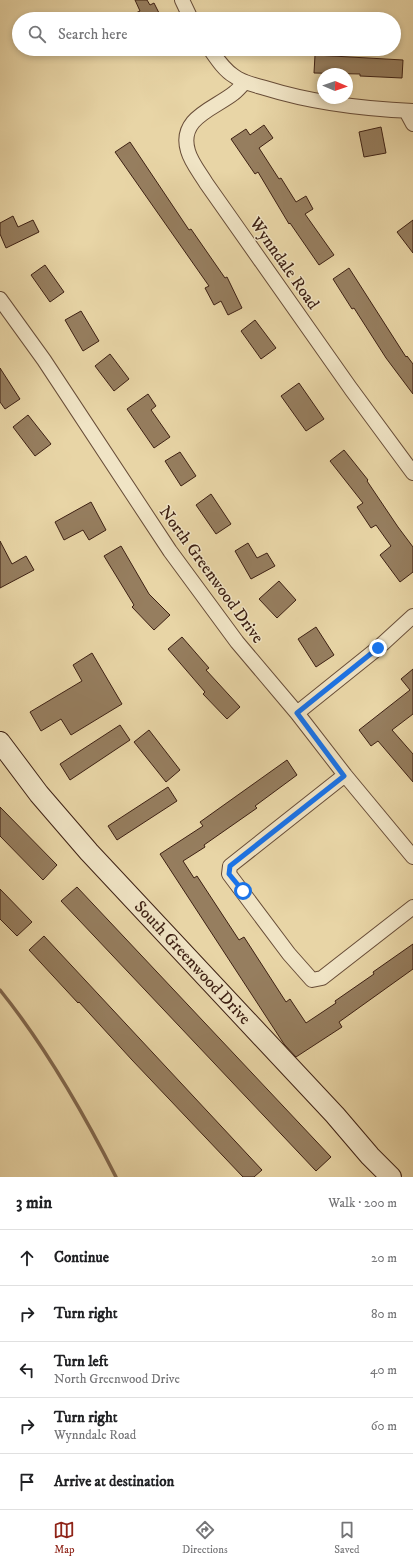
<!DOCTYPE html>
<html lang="en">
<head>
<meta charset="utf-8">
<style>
  :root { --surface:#fff; --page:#f6f6f6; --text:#202124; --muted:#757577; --line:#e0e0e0; --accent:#8f2418 }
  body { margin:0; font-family:"IM FELL DW Pica",serif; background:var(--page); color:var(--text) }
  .compass { position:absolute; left:317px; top:68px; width:36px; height:36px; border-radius:50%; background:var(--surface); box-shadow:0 2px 6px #0003; rotate:92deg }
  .stop { position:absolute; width:12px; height:12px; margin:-9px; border:3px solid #1a73e8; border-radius:50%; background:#fff }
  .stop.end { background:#1a73e8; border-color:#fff; box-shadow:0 1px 4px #0008 }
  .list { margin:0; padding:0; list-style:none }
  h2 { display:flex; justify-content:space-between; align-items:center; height:52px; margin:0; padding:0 16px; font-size:17px }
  h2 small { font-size:13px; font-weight:400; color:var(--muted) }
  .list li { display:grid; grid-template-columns:26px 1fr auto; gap:12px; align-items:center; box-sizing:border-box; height:56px; padding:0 16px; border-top:1px solid var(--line) }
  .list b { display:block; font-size:15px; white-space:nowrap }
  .list p { margin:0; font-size:13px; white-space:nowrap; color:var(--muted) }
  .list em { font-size:13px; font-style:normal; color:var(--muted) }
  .icon { flex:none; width:22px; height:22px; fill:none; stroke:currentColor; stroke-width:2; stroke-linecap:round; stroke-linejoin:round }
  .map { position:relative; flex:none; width:413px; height:1177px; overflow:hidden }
  .search { position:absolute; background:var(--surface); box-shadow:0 2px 6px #0003; left:12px; right:12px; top:12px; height:44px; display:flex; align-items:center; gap:10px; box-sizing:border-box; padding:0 14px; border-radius:22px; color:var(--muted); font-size:15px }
  .sheet { height:332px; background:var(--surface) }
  nav { display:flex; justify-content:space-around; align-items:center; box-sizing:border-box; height:56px; border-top:1px solid var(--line); background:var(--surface); font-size:11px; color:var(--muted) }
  nav a { display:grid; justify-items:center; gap:2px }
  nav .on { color:var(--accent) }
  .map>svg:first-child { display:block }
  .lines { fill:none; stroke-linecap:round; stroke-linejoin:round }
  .stream { stroke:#81674d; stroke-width:3.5 }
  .building { fill:#967e5f; stroke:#3d2013 }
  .street-casing { stroke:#684d38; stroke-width:16 }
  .secondary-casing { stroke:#3d2013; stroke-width:22 }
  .street { stroke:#f0e4c5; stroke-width:14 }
  .secondary { stroke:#f0e4c5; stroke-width:20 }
  .route { stroke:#1a73e8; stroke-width:5 }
  .labels { text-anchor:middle; stroke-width:3; stroke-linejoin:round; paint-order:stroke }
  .street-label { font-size:17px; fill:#3d2013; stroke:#f0e4c5 }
</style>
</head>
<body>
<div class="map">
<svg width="413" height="1177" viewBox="0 0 413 1177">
  <rect width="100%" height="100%" fill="#e8d5a6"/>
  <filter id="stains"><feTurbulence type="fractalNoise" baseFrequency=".005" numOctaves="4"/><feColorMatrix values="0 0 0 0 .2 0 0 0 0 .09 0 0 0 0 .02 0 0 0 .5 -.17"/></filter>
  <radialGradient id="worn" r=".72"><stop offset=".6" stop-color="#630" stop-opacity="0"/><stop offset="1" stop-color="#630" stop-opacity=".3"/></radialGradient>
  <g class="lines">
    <!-- stream -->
    <path class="stream" d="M0,990C46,1047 83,1112 116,1177"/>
  </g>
  <!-- building -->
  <path class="building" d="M135,0H147L150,5L154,3L162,19H123L140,11Z
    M315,55L403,60L402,78L360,76V74L314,73Z
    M264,125L273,138L259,148L279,179L281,178L296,202L306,196L313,209L305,214L334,255L319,265L290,223L289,224L258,172L255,174L231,139L246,129L250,135Z
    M381,127L386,153L364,157L359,132Z
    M130,142L189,230L191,229L225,278L227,277L242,308L228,315L221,301L214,305L205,288L209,286L115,152Z
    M13,216L18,227L33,220L39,232L6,248L0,234V223Z
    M413,220V253L397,232Z
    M45,265L64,292L50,302L31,275Z
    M349,268L406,357L407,356L413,364V394L386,358L354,308L352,309L333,279Z
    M81,311L99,341L83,351L65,320Z
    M255,320L276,348L261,359L241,331Z
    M110,354L129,379L114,391L95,366Z
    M0,368L20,399L5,409L0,402Z
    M299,383L324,419L306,431L281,396Z
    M148,394L156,406L151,410L170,437L154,448L127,409Z
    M28,415L51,444L35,456L13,427Z
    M344,450L368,480L367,481L398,527L413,547V572L400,582L380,555L391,546L376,525L371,528L357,507L363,503L330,461Z
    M180,452L196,476L181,486L165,461Z
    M211,494L231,524L216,534L196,505Z
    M91,502L106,530L89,540L83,530L64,540L55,522Z
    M0,541L12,564L26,556L34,570L0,588Z
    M248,543L257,558L267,553L275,566L251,579L235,551Z
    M121,546L149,594L170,615L154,630L132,607L134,605L104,556Z
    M279,581L296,600L277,618L259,599Z
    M316,627L334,655L316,667L298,639Z
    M182,637L209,668L206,670L240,707L227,719L203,694L205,692L168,649Z
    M92,653L122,704L71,735L61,719L41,731L30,712L82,681L73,665Z
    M413,669V714L392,730L413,754V782L378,741L371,746L359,730L410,690L401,679Z
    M120,725L130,740L70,780L60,764Z
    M149,730L180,770L166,782L134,742Z
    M287,760L297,775L255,806L257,808L204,845L205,847L183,861L194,878L197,876L239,940L244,937L286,1002L290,999L306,1023L336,1003L335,1001L374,974L373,972L413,944V969L339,1022L342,1027L296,1057L284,1044L160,854L203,826L200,822Z
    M168,787L177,801L117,840L108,826Z
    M0,807L57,865L43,880L0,836Z
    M77,887L331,1157L316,1171L61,901Z
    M0,889L32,922L17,936L0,919Z
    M44,936L262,1170L254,1177H243L132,1060L79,1002L78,1003L29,950Z"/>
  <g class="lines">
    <!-- street casing -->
    <g class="street-casing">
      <path id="street" d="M182,0L191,19
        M210,49C217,59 224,70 234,76C243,83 255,85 265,88C313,103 364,109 413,111
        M245,82C241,86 238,90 234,93C214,109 178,118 188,151C191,162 200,173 206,183L351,389L413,473
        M406,111L413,124
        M0,299L44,360L170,551L237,642L297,713L345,775L413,857
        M297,713L378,648L413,616
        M345,775L230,866L229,874L289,954L312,980L322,978L413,907"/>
    </g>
    <!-- secondary casing -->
    <g class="secondary-casing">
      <path id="secondary" d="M0,742L39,794L89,852L335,1115L370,1156L391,1177"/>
    </g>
    <!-- street -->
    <use href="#street" class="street"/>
    <!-- secondary -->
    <use href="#secondary" class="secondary"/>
  </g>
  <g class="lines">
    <!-- route -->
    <path class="route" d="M243,891L229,874L230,866L344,776L297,713L378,648"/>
  </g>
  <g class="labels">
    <!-- street labels -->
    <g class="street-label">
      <text transform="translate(285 263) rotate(55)" y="6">Wynndale Road</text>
      <text transform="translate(212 574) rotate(54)" y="6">North Greenwood Drive</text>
      <text transform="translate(193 962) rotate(47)" y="6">South Greenwood Drive</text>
    </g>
  </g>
  <rect width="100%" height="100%" filter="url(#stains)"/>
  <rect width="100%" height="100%" fill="url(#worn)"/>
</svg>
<svg class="compass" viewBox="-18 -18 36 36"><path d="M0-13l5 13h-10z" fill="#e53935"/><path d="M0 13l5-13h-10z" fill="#757577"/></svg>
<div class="stop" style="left:243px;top:891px"></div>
<div class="stop end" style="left:378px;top:648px"></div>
<div class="search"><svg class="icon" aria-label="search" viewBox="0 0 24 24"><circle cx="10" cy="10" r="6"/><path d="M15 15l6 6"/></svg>Search here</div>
</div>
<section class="sheet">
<h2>3 min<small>Walk · 200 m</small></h2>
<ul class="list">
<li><svg class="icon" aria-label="ahead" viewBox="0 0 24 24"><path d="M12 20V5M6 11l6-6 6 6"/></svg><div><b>Continue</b></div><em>20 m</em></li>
<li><svg class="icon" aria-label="right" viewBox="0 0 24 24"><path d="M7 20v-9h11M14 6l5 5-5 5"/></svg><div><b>Turn right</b></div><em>80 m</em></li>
<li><svg class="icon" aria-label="left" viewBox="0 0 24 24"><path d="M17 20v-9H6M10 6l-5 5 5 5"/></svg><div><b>Turn left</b><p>North Greenwood Drive</p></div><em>40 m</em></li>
<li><svg class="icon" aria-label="right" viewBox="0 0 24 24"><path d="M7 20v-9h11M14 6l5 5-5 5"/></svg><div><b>Turn right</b><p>Wynndale Road</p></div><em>60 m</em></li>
<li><svg class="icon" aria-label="arrive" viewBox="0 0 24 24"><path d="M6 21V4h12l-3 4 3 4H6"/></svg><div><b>Arrive at destination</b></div></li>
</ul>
</section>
<nav>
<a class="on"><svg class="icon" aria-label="map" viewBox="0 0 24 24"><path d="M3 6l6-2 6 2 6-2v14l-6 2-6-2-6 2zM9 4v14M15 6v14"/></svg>Map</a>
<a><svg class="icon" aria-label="directions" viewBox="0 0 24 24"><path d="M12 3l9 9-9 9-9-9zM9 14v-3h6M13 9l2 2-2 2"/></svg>Directions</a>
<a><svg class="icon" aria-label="saved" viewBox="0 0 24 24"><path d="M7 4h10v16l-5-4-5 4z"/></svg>Saved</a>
</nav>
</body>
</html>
